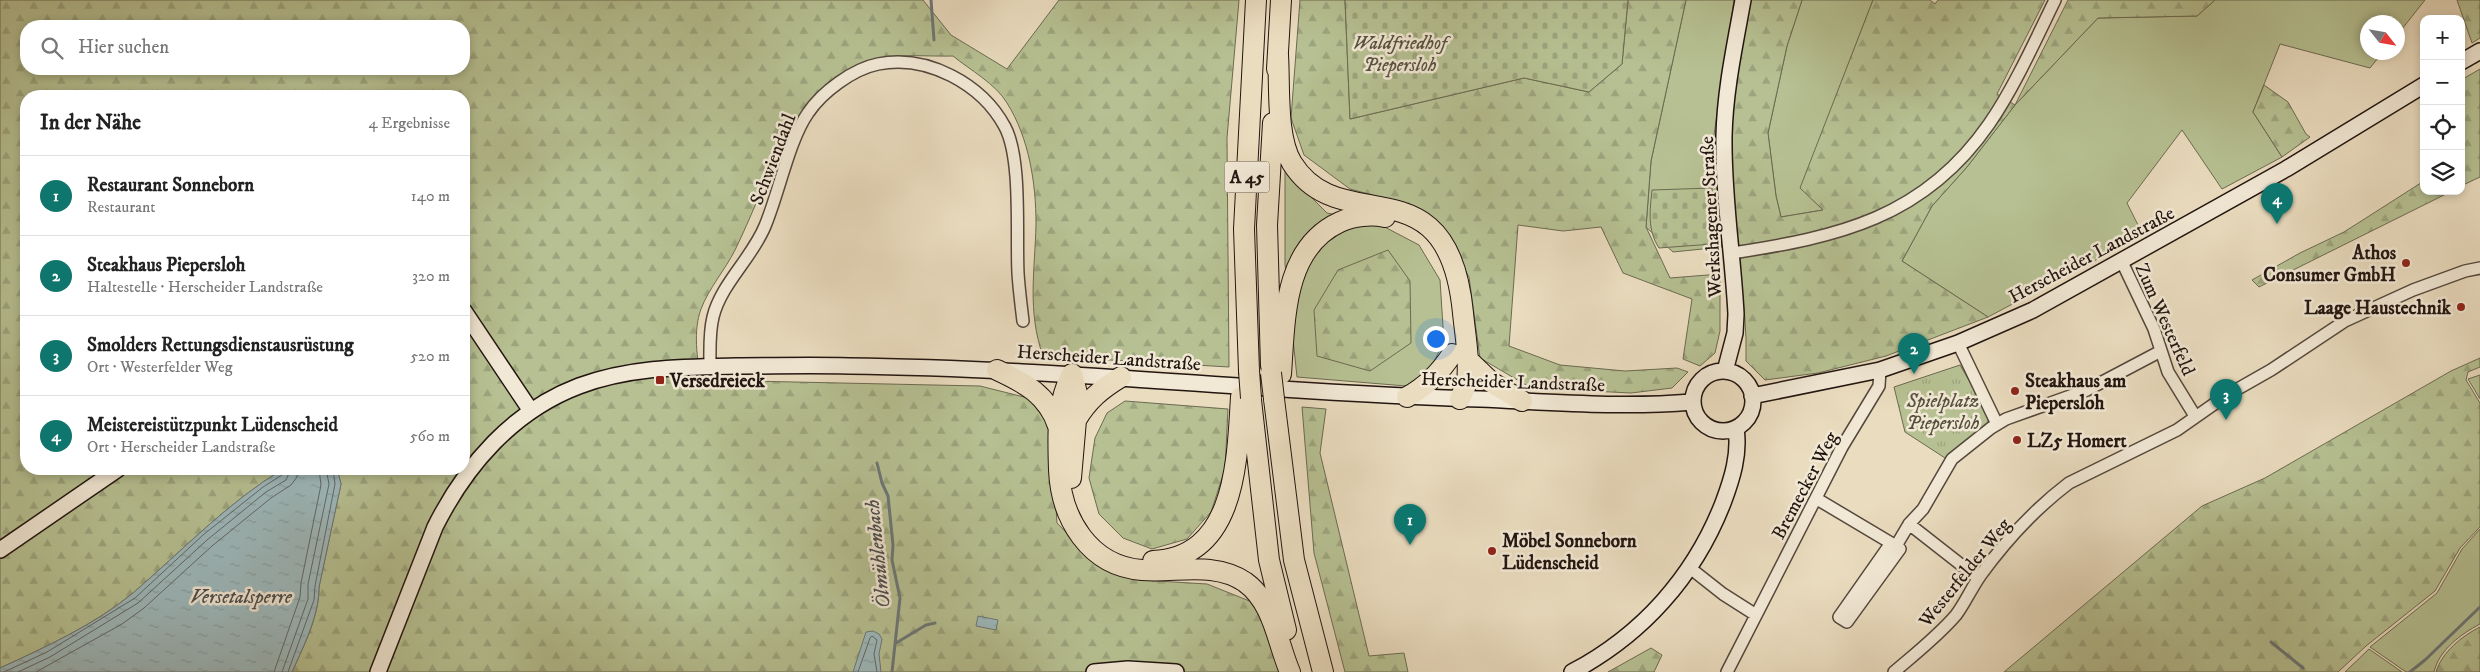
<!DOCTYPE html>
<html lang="de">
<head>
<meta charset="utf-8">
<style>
  :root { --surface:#fff; --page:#f2f2f2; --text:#222; --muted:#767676; --line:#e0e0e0; --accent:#0f766e }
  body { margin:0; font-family:"IM FELL DW Pica",serif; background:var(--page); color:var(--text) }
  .controls { position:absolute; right:15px; top:15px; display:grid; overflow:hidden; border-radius:10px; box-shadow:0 2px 8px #0003 }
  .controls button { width:45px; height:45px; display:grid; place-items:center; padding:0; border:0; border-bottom:1px solid var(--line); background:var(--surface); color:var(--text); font:25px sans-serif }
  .compass { position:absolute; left:2360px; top:15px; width:45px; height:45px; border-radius:50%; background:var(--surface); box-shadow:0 2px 8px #0003; rotate:121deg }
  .you { position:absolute; left:1435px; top:338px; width:18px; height:18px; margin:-12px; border:4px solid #fff; border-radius:50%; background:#1a73e8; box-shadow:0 0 0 8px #1a73e833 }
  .badge { display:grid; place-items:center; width:32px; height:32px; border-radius:50%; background:var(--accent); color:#fff; font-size:16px; font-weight:700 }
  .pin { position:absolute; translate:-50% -41px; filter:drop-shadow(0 1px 2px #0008) }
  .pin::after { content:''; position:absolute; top:26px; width:18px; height:15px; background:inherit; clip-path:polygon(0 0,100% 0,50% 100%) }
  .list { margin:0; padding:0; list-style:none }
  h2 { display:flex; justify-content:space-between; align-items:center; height:65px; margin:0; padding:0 20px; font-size:21px }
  h2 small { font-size:16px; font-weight:400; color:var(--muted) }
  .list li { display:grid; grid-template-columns:32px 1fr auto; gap:15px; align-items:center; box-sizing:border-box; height:80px; padding:0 20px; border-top:1px solid var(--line) }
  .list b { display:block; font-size:19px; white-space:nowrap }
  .list p { margin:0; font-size:16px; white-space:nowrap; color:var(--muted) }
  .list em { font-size:16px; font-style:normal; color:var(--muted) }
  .icon { flex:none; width:28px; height:28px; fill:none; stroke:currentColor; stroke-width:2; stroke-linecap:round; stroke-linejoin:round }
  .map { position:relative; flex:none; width:2480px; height:672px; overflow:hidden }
  .search { position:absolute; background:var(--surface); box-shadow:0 2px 8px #0003; left:20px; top:20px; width:450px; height:55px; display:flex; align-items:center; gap:12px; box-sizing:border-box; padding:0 18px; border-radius:20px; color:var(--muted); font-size:19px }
  .panel { position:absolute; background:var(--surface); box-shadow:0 2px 8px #0003; left:20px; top:90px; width:450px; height:385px; border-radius:20px }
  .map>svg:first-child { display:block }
  .grass { fill:#b6c092; stroke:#6c6a51 }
  .forest { fill:url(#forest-firs); stroke:#6c6a51; fill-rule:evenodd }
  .cemetery { fill:url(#cemetery-stones); stroke:#6c6a51 }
  .park { fill:url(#park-tufts); stroke:#6c6a51 }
  .water { fill:url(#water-ripples); stroke:#6c7778 }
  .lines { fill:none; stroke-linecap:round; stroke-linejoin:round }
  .shore { stroke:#606766; stroke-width:1 }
  .stream { stroke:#6c7778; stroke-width:3 }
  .minor-casing { stroke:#54473c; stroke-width:14 }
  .secondary-casing { stroke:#221510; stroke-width:18 }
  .motorway-casing { stroke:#221510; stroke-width:22 }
  .minor { stroke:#f1e8d5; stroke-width:11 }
  .secondary { stroke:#f1e8d5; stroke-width:15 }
  .motorway { stroke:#eadcbf; stroke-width:20 }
  .motorway-bridge-casing { stroke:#221510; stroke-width:22; stroke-linecap:butt }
  .motorway-bridge { stroke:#eadcbf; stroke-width:20 }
  .poi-dot { fill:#8f2418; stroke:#f1e8d5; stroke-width:2 }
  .labels { text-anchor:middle; stroke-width:5; stroke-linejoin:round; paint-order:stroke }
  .shield { fill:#f1e8d5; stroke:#60544b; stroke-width:1 }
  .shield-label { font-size:18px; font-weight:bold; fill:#221510 }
  .park-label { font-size:19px; font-style:italic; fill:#56513e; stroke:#f1e8d5 }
  .street-label { font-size:19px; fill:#221510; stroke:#f1e8d5 }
  .poi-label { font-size:19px; font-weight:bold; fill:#221510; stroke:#f1e8d5; text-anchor:start }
  .water-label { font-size:20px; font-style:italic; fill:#4d4e4d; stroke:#f1e8d5 }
</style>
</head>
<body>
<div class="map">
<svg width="2480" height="672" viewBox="0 0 2480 672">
  <defs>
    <pattern id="forest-firs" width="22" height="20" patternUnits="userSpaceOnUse" patternTransform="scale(1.25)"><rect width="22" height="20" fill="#b6c092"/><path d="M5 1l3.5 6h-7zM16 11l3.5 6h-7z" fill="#9ca47d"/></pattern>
    <pattern id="cemetery-stones" width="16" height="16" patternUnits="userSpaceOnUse" patternTransform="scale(1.25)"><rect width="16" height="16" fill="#b6c092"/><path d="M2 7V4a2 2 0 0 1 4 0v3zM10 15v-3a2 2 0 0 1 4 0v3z" fill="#9ca47d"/></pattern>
    <pattern id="park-tufts" width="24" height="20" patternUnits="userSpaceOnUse" patternTransform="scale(1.25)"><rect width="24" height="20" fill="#b6c092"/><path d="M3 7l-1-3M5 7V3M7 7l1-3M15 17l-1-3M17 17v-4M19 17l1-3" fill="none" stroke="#9ca47d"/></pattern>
    <pattern id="water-ripples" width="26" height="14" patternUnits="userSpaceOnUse" patternTransform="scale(1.25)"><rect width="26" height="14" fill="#9db9bd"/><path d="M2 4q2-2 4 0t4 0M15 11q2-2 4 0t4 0" fill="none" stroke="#879ea1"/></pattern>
  </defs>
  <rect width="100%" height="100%" fill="#eadcbf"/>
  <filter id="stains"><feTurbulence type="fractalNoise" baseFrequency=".004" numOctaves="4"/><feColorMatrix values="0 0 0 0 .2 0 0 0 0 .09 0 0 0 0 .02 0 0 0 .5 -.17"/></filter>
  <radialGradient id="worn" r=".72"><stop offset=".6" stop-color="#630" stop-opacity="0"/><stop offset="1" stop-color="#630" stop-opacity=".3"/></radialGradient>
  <!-- grass -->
  <path class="grass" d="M1686,0H1734L1714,135L1722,247L1673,252L1646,227L1651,161Z
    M1802,0H1873L1801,188L1823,210L1781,217L1776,196L1768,133L1787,46Z
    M2215,0H2425L2398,34V22H2368V52L2382,53L2370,68L2280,44L2253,112L2282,157L2222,189L2182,130L2127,203L2143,235L1988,317L1902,261L1932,206L1967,167L2015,105L2098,18L2197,16Z
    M1285,171L1327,213L1379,224L1419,245L1440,280L1444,342L1430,369L1406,386L1297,377L1285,264Z
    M2480,375V399L2468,379Z
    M2480,529V624C2461,634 2439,650 2434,672H2406L2370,647L2437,593L2462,549Z
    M2369,649L2402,672H2345Z"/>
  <!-- forest -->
  <path class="forest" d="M0,0H923L951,35L1007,69L1059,0H1239L1227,138L1229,367L1043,356C1027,311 1035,270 1036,224C1036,183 1029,138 1007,103C996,84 970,70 953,56C921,57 884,51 856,67C787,103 767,186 735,250C725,270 709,288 701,309C693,331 697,358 701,380L980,386L1028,398L1051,427L1057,523L1099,566L1140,580L1207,584L1257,604L1279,672H292C304,645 319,617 319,587L341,484L337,469H464V96H26V469H283C227,503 182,551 133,593C96,624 44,648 0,668ZM26,26H464V69H26Z
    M1300,0H1345L1350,119L1524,78L1589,92L1622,64L1628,0H1686L1651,161L1646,227L1670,278L1720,274V331L1715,353L1700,366L1683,359L1692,299L1623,273L1601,227L1563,231L1518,225L1509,346L1560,365L1625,371L1677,368L1688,372L1672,388L1631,393L1531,388L1480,358L1469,277L1440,224L1398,202L1350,189L1304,155L1291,118Z
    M1750,0H1802L1787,46L1768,133L1776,196L1781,217L1823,210L1800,188L1873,0H1930L1935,4L1938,0H2045L1997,94L2015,105L2068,0H2215L2197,16L2098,18L2015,105L1967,167L1932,206L1902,261L1988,317L1886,356L1818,373L1765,380L1746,361C1748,301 1733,244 1729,184C1724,123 1739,60 1750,0Z
    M2457,0H2480V38L2472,43Z
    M2480,69V177L2461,186V80Z
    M2264,85L2288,102L2306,134L2310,137L2282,157L2253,112Z
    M2424,181V191H2452L2259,287L2252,280L2300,253L2344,232Z
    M1388,250L1410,281L1411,343L1370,371L1317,356L1314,310L1338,270Z
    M2480,358V367L2468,372L2466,380L2480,403V527L2460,548L2435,591L2366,646L2338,672H2004L2202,506L2265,478L2451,371Z
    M1125,401L1228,409L1225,469L1211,512L1187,539L1152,549L1123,538L1099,514L1089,478L1095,438L1107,413Z
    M1302,407L1326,409L1320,453L1369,656L1404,653L1408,672H1345L1314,553Z
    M2480,627V672H2436C2442,652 2462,636 2480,627Z
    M1651,648L1662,655L1654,672H1608Z"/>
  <!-- cemetery -->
  <path class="cemetery" d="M1345,0H1628L1622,64L1589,92L1524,78L1350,119Z
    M1712,188L1713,244L1659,248C1647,230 1650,210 1652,190Z"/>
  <!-- park -->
  <path class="park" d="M1960,365L1987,411L1988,422L1984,428L1945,458L1905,432L1894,387Z"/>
  <!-- water -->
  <path class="water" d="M283,469H337L341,484L319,587C319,616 304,645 292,672H0V668C44,648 96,624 133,593C182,551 227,503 283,469Z
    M978,616L998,620L996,630L976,626Z
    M873,631L879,634L882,639L879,654L881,672H853L866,632Z"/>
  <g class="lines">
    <!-- shore -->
    <path class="shore" d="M4,672L47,652L135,598L203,535L263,487L282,475L285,469
      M18,672L50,657L138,603L207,540L266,492L286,480L291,469
      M36,672L122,624L144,608L212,546L271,498L291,485L297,477L298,469
      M274,672L300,597L301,583L321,485L319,469
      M282,672L308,599V584L329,484L326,469
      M288,672L314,600L315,586L335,484L333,469
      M858,672L870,638L872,636L877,640L874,654L877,672"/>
    <!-- stream -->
    <path class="stream" d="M931,0L934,40
      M877,463L882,483L888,496L893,545L892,560L900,598L892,672
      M2271,642L2303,668
      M896,643L926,625L935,623
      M2410,672L2425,660L2480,607"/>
    <!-- minor casing -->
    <g class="minor-casing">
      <path id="minor" d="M1732,253C1838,237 1924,218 1989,124C2014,88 2036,39 2055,0
        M2122,262L2154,329L2168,372L2195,416
        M1958,343L1997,424
        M710,366C710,350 709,333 713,317C721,284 752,258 765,226C779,193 789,140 808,113C822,92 853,69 878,64C927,54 982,84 1005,127C1022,159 1016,235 1018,273C1019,289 1021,305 1023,321
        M1817,499L1896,546L1909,524L1923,509L1952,459L1991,428L2006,419L2087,390L2161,351
        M1909,524L1978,578
        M1891,543L1839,617L1847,622L1900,549L1896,546
        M1690,568L1723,594L1756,615
        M1727,672L1842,447L1879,386L1880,370
        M1894,672C1915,654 1938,636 1956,615C1965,603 1971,589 1980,576C2004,543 2036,508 2069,483L2177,430L2227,395L2271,370L2345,321L2413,290L2465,271L2480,268"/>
    </g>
    <!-- secondary casing -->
    <g class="secondary-casing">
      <path id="secondary" d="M2461,62L2480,51
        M464,311L531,411
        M1693 401a30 30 0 1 1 60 0a30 30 0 1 1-60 0Z
        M1725,371L1735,333L1736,314C1733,255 1723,196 1724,136C1725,90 1735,45 1743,0
        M1752,396L1880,370L1958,343L2033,310L2286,169L2424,85
        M0,550L118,469
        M378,672L435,527C466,465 513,411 579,386C630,367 682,367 736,366C774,366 811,365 849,366C1060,368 1269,393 1480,399C1551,402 1621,408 1692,402
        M1094,672L1128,669L1176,672
        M1572,672C1642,635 1694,577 1723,503C1732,479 1740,454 1736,429"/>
    </g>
    <!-- motorway casing -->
    <g class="motorway-casing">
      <path id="motorway" d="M1278,55C1280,86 1276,137 1292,163C1341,242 1448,157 1463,313C1465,334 1470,360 1467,381C1466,387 1462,393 1460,399
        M1277,69L1281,0
        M1466,358L1491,382L1522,401
        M1271,366L1267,225L1273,123
        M997,370C1025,383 1048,395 1058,426
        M1249,371L1244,229L1256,0
        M1072,374C1056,404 1058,436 1059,470C1061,518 1089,566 1142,570C1176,573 1214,561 1245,582C1274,603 1277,642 1290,672
        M1281,374C1285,320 1283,248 1340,222C1353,216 1371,214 1385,217
        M1407,397C1427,386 1440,373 1452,354
        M1274,399L1294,560L1323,672
        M1251,400L1269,560L1286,630
        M1076,420C1088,400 1101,389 1121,377
        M1071,478L1078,397L1072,374
        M1153,561C1237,557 1237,459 1241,397"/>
    </g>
    <!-- minor -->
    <use href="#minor" class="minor"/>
    <!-- secondary -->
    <use href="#secondary" class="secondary"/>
    <!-- motorway -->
    <use href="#motorway" class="motorway"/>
    <!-- motorway-bridge casing -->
    <g class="motorway-bridge-casing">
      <path id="motorway-bridge" d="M1249,371L1251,398
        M1271,373L1274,399"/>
    </g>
    <!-- motorway-bridge -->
    <use href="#motorway-bridge" class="motorway-bridge"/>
  </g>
  <!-- markers -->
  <g class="poi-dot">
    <circle cx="2406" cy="263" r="5"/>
    <circle cx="2461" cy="307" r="5"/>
    <rect x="655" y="375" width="10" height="10" rx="2.5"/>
    <circle cx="2015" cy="391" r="5"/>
    <circle cx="2017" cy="440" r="5"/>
    <circle cx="1492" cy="551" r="5"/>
  </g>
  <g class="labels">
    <!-- shield labels -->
    <rect class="shield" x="1224.5" y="161.5" width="45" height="31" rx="4"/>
    <g class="shield-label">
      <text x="1247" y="183">A 45</text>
    </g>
    <!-- park labels -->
    <g class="park-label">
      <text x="1400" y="49">Waldfriedhof<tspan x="1400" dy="22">Piepersloh</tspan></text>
      <text x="1943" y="407">Spielplatz<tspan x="1943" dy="22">Piepersloh</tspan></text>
    </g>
    <!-- street labels -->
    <g class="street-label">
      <text transform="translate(772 159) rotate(-69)" y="7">Schwiendahl</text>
      <text transform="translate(1710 217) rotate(-93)" y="7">Werkshagener Straße</text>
      <text transform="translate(2091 254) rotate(-28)" y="7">Herscheider Landstraße</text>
      <text transform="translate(2166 319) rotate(66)" y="7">Zum Westerfeld</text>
      <text transform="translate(1109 357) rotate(4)" y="7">Herscheider Landstraße</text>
      <text transform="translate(1513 381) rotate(2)" y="7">Herscheider Landstraße</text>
      <text transform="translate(1804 485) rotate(-62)" y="7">Bremecker Weg</text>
      <text transform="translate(1964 572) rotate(-51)" y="7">Westerfelder Weg</text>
    </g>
    <!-- poi labels -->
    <g class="poi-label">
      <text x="2396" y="259" text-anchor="end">Athos<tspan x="2396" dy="22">Consumer GmbH</tspan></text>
      <text x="2451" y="314" text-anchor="end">Laage Haustechnik</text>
      <text x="670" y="387">Versedreieck</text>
      <text x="2025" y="387">Steakhaus am<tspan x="2025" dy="22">Piepersloh</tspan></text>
      <text x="2027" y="447">LZ5 Homert</text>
      <text x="1502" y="547">Möbel Sonneborn<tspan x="1502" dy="22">Lüdenscheid</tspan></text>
    </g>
    <!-- water labels -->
    <g class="water-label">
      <text transform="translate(877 554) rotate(-96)" y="7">Ölmühlenbach</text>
      <text x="241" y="603">Versetalsperre</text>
    </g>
  </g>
  <rect width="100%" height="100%" filter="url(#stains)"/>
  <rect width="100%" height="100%" fill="url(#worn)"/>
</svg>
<div class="controls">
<button>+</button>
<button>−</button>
<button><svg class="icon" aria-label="locate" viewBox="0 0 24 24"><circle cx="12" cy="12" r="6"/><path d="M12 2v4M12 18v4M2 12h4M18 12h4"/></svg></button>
<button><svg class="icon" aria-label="layers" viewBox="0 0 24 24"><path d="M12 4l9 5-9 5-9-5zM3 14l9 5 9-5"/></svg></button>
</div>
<svg class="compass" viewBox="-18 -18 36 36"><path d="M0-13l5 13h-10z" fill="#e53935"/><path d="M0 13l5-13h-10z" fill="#767676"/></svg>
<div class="you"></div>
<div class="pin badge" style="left:1410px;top:545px">1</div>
<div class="pin badge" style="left:1914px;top:374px">2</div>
<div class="pin badge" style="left:2226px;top:420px">3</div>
<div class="pin badge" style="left:2277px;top:224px">4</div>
<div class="search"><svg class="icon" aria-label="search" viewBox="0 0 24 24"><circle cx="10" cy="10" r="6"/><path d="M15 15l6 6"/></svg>Hier suchen</div>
<section class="panel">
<h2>In der Nähe<small>4 Ergebnisse</small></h2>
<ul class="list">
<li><span class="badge">1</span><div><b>Restaurant Sonneborn</b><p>Restaurant</p></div><em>140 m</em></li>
<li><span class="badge">2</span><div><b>Steakhaus Piepersloh</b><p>Haltestelle · Herscheider Landstraße</p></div><em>320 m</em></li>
<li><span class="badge">3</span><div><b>Smolders Rettungsdienstausrüstung</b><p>Ort · Westerfelder Weg</p></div><em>520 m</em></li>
<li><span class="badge">4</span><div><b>Meistereistützpunkt Lüdenscheid</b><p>Ort · Herscheider Landstraße</p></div><em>560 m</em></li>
</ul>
</section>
</div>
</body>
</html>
